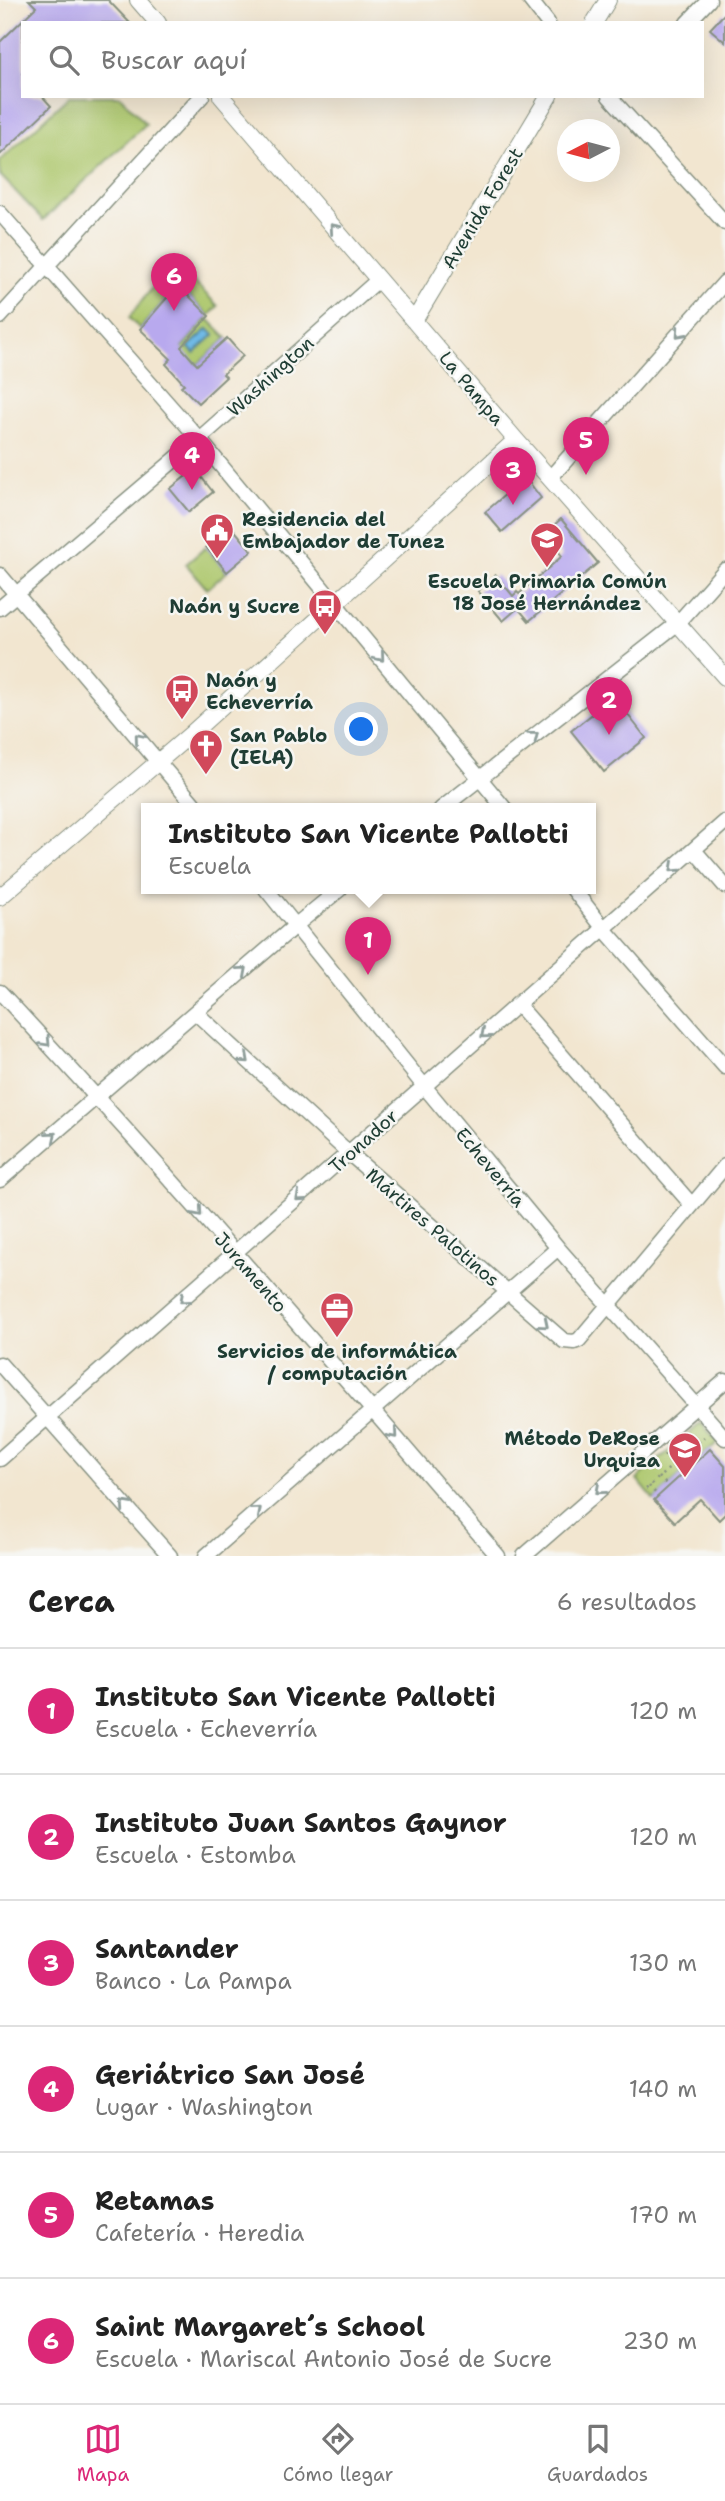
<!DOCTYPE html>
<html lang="es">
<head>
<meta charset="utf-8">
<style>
  :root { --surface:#fff; --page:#f6f6f6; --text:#222; --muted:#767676; --line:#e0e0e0; --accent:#db2777 }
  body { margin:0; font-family:"Shantell Sans",sans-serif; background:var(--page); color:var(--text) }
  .compass { position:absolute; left:557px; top:119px; width:63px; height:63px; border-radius:50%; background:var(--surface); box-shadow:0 7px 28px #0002; rotate:264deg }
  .you { position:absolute; left:362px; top:730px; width:24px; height:24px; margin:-18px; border:5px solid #fff; border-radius:50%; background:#1a73e8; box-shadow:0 0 0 10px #1a73e833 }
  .badge { display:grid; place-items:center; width:46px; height:46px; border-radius:50%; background:var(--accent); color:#fff; font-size:23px; font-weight:700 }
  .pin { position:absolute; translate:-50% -58px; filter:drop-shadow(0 2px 4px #0008) }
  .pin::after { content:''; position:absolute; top:37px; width:24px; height:21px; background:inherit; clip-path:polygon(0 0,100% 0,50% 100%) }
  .popup { position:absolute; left:141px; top:803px; width:455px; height:91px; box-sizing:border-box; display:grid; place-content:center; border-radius:0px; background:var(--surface); filter:drop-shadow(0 2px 5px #0005); font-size:23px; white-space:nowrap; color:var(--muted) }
  .popup b { font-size:26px; color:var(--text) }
  .popup::after { content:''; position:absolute; left:50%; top:100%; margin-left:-14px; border:14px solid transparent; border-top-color:var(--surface) }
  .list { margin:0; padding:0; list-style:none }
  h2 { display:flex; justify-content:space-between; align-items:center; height:91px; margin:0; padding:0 28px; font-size:30px }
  h2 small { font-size:23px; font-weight:400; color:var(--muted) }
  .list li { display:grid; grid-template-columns:46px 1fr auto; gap:21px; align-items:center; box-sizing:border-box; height:126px; padding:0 28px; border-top:2px solid var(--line) }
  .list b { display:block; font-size:26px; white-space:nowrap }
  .list p { margin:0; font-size:23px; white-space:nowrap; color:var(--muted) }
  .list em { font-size:23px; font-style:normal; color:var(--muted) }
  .icon { flex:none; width:38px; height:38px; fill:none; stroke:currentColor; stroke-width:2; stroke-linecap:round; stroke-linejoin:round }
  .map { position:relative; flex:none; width:725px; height:1556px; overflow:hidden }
  .search { position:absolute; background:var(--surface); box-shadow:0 7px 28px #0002; left:21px; right:21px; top:21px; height:77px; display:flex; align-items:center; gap:18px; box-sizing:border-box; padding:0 24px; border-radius:0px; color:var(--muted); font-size:26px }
  .sheet { height:847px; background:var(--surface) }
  nav { display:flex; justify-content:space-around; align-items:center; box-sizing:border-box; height:98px; border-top:2px solid var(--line); background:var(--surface); font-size:19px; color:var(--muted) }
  nav a { display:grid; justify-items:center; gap:4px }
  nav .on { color:var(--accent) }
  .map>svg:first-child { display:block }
  .green { fill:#aec86e; stroke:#668251; stroke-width:2; fill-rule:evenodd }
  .water { fill:#6cb8e6; stroke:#467a8d; stroke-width:2 }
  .building { fill:#b8a9ee }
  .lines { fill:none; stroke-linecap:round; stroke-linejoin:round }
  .minor-casing { stroke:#889282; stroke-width:17 }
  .tertiary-casing { stroke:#889282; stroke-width:18 }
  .path { stroke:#889282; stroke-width:2.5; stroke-dasharray:2 5; stroke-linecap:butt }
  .minor { stroke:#fff; stroke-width:14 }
  .tertiary { stroke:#fff; stroke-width:16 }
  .oneway { stroke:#8f9e9a }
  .labels { text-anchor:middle; stroke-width:5; stroke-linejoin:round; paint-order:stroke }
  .street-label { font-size:19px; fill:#1f3d34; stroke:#f6f6f2 }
  .poi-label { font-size:19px; font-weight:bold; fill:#1f3d34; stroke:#f6f6f2; text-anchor:start }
</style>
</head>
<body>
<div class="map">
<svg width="725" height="1556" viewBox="0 0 725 1556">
  <rect width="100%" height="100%" fill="#f6f6f2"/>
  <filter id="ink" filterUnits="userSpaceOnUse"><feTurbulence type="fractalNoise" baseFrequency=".0143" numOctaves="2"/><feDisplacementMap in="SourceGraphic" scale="14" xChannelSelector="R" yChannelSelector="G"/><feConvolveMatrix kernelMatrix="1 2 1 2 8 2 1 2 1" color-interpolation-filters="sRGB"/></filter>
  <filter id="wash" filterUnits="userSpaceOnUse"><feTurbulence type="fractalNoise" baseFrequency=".00686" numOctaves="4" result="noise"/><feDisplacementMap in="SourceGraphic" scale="28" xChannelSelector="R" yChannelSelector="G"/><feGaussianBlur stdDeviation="1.57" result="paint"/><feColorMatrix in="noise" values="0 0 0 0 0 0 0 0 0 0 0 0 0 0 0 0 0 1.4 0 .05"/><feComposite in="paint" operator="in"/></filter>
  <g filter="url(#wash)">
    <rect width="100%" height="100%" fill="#f2e6d0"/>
    <!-- green -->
    <path class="green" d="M69,96H120L146,124L43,220L0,175V161Z
      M173,261L218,306L209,316L178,285L140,329L129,318Z
      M207,318L227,338L197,365L180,349ZM208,329L214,335L194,353L189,347Z
      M206,547L227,572L207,589L186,564Z
      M701,1423L718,1442L654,1500L637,1479Z"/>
    <!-- water -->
    <path class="water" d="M208,329L214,335L194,353L188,347Z"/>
    <g id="blocks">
      <!-- building -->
      <path class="building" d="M29,0H108L130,23H23V96H42L51,106L0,155V42L36,7Z
        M725,13V42L710,29Z
        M178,285L209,316L181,347L197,365L227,338L243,356L223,374L226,377L198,403L181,386L184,384L166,364L171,359L140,329Z
        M195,469L213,492L189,512L170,489Z
        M522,480L529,482L541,498L502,532L485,512Z
        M561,519L598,563L529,621L518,608L503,621L478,591L496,575L513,596L517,592L519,594L562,556L545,533Z
        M231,526L252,551L227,572L206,547Z
        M614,697L646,738L604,772L571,731Z
        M710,1449L725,1466V1514L719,1520L700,1499L675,1522L654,1500Z"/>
    </g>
  </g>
  <g filter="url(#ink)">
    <use href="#blocks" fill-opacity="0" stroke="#889282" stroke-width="2"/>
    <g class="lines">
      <!-- minor casing -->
      <g class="minor-casing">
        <path id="minor" d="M530,0L548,23
          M687,23L709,0
          M609,96L725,223
          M0,213L199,439L505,809
          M0,317L202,96
          M550,478L725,282
          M0,575L198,809
          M0,608L199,439L378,280
          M441,809L678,623L725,570
          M694,850L725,886
          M266,889L424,1086L558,1248L725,1438
          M573,889L605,930L725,1067
          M0,992C171,1176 335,1366 498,1556
          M518,1005L691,1204
          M195,1012L350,1154L564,1341L574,1342L579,1340L725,1166
          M0,1180L296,925L340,889
          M0,1364L170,1556
          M0,1459L725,822
          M206,1556L558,1248
          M524,1556L725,1381"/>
      </g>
      <!-- tertiary casing -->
      <g class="tertiary-casing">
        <path id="tertiary" d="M138,0L158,23
          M594,23L608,0
          M221,96L516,440L725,677
          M414,321L549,96
          M0,897L192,733L516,440"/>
      </g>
      <!-- path -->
      <path class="path" d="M664,1455L681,1475
        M659,1477L669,1487
        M649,1486L658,1496
        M646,1489L704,1437"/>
      <!-- minor -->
      <use href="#minor" class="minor"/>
      <!-- tertiary -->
      <use href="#tertiary" class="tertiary"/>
    </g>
    <!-- one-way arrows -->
    <defs><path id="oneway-chevron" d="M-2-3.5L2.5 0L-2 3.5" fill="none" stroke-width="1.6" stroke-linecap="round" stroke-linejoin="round" transform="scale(1.75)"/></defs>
    <g class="oneway">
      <use href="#oneway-chevron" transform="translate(334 228) rotate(-131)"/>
      <use href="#oneway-chevron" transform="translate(680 333) rotate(132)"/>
      <use href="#oneway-chevron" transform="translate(380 657) rotate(50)"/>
      <use href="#oneway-chevron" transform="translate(534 736) rotate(-38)"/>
      <use href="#oneway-chevron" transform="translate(139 738) rotate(-130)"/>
      <use href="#oneway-chevron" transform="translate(674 868) rotate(138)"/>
      <use href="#oneway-chevron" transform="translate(243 971) rotate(-41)"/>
      <use href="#oneway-chevron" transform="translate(485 1034) rotate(139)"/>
      <use href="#oneway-chevron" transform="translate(46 1042) rotate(47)"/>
      <use href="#oneway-chevron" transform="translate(245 1059) rotate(42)"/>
      <use href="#oneway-chevron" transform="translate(52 1136) rotate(-40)"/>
      <use href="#oneway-chevron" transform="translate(300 1197) rotate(139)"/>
      <use href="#oneway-chevron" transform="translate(198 1212) rotate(49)"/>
      <use href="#oneway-chevron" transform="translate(184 1299) rotate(139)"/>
      <use href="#oneway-chevron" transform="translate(544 1324) rotate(40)"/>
      <use href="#oneway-chevron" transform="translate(393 1434) rotate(49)"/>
      <use href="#oneway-chevron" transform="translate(600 1490) rotate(139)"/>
      <use href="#oneway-chevron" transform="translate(125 1505) rotate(-132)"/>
      <use href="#oneway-chevron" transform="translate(257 1511) rotate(-41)"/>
    </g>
  </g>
  <!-- icons -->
  <defs>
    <g id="civic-pin" transform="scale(1.75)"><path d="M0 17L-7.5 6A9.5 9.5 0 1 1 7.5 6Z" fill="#d1495b" stroke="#f6f6f2"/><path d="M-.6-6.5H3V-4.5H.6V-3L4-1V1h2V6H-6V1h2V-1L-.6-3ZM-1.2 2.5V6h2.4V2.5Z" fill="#fff"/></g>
    <g id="school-pin" transform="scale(1.75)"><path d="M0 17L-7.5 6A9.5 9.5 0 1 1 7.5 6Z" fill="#d1495b" stroke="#f6f6f2"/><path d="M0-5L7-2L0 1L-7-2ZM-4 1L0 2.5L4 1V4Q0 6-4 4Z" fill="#fff"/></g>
    <g id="bus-pin" transform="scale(1.75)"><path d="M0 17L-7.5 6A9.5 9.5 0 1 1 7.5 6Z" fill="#d1495b" stroke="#f6f6f2"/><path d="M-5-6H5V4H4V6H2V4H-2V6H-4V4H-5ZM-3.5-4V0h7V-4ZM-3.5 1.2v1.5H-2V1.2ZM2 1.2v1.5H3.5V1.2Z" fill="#fff"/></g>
    <g id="church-pin" transform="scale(1.75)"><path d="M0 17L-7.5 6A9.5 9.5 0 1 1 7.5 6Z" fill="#d1495b" stroke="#f6f6f2"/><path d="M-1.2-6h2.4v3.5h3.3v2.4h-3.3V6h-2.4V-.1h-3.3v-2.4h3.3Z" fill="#fff"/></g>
    <g id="office-pin" transform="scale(1.75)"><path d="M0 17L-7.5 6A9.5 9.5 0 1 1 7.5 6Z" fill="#d1495b" stroke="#f6f6f2"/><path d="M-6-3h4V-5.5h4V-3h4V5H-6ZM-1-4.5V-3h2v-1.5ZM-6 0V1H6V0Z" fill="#fff"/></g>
    <g id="university-pin" transform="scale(1.75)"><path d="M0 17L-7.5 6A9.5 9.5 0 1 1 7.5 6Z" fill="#d1495b" stroke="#f6f6f2"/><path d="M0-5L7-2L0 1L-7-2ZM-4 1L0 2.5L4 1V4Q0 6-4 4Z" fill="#fff"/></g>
  </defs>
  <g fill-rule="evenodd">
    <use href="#civic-pin" x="217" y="530"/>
    <use href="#school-pin" x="547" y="539"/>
    <use href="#bus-pin" x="325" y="606"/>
    <use href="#bus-pin" x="182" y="691"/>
    <use href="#church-pin" x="206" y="746"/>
    <use href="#office-pin" x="337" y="1309"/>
    <use href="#university-pin" x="685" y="1449"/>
  </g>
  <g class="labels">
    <!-- street labels -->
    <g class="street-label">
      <text transform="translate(482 208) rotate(-59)" y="7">Avenida Forest</text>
      <text transform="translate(270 376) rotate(-42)" y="7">Washington</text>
      <text transform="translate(472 388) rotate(50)" y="7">La Pampa</text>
      <text transform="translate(363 1141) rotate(-42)" y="7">Tronador</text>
      <text transform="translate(491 1167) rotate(50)" y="7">Echeverría</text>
      <text transform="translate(433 1227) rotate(41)" y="7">Mártires Palotinos</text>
      <text transform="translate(251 1272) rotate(49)" y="7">Juramento</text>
    </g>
    <!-- poi labels -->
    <g class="poi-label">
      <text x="242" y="526">Residencia del<tspan x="242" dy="22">Embajador de Tunez</tspan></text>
      <text x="547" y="588" text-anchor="middle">Escuela Primaria Común<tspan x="547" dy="22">18 José Hernández</tspan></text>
      <text x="300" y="613" text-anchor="end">Naón y Sucre</text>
      <text x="206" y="687">Naón y<tspan x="206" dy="22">Echeverría</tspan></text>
      <text x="230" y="742">San Pablo<tspan x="230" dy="22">(IELA)</tspan></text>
      <text x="337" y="1358" text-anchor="middle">Servicios de informática<tspan x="337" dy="22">/ computación</tspan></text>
      <text x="660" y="1445" text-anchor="end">Método DeRose<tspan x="660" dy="22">Urquiza</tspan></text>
    </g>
  </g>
</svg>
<svg class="compass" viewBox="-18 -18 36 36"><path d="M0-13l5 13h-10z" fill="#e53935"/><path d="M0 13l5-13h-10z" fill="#767676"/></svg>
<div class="you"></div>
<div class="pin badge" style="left:368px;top:975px">1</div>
<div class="popup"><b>Instituto San Vicente Pallotti</b>Escuela</div>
<div class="pin badge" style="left:609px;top:735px">2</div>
<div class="pin badge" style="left:513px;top:505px">3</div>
<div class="pin badge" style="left:192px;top:490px">4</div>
<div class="pin badge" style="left:586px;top:475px">5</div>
<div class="pin badge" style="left:174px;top:311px">6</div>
<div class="search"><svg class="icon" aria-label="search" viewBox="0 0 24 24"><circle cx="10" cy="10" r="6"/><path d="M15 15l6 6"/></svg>Buscar aquí</div>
</div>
<section class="sheet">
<h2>Cerca<small>6 resultados</small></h2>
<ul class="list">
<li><span class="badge">1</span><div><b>Instituto San Vicente Pallotti</b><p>Escuela · Echeverría</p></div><em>120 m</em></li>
<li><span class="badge">2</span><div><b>Instituto Juan Santos Gaynor</b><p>Escuela · Estomba</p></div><em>120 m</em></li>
<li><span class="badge">3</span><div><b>Santander</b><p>Banco · La Pampa</p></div><em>130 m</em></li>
<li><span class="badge">4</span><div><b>Geriátrico San José</b><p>Lugar · Washington</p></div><em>140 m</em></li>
<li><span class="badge">5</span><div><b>Retamas</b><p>Cafetería · Heredia</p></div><em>170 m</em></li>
<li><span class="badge">6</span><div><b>Saint Margaret´s School</b><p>Escuela · Mariscal Antonio José de Sucre</p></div><em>230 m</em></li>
</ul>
</section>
<nav>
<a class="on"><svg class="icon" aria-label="map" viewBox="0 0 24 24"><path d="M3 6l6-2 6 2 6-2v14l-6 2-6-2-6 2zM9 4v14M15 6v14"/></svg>Mapa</a>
<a><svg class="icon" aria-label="directions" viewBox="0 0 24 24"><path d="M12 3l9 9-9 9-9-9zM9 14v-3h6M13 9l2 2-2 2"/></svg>Cómo llegar</a>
<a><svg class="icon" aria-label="saved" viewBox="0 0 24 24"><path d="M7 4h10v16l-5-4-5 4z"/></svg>Guardados</a>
</nav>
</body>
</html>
